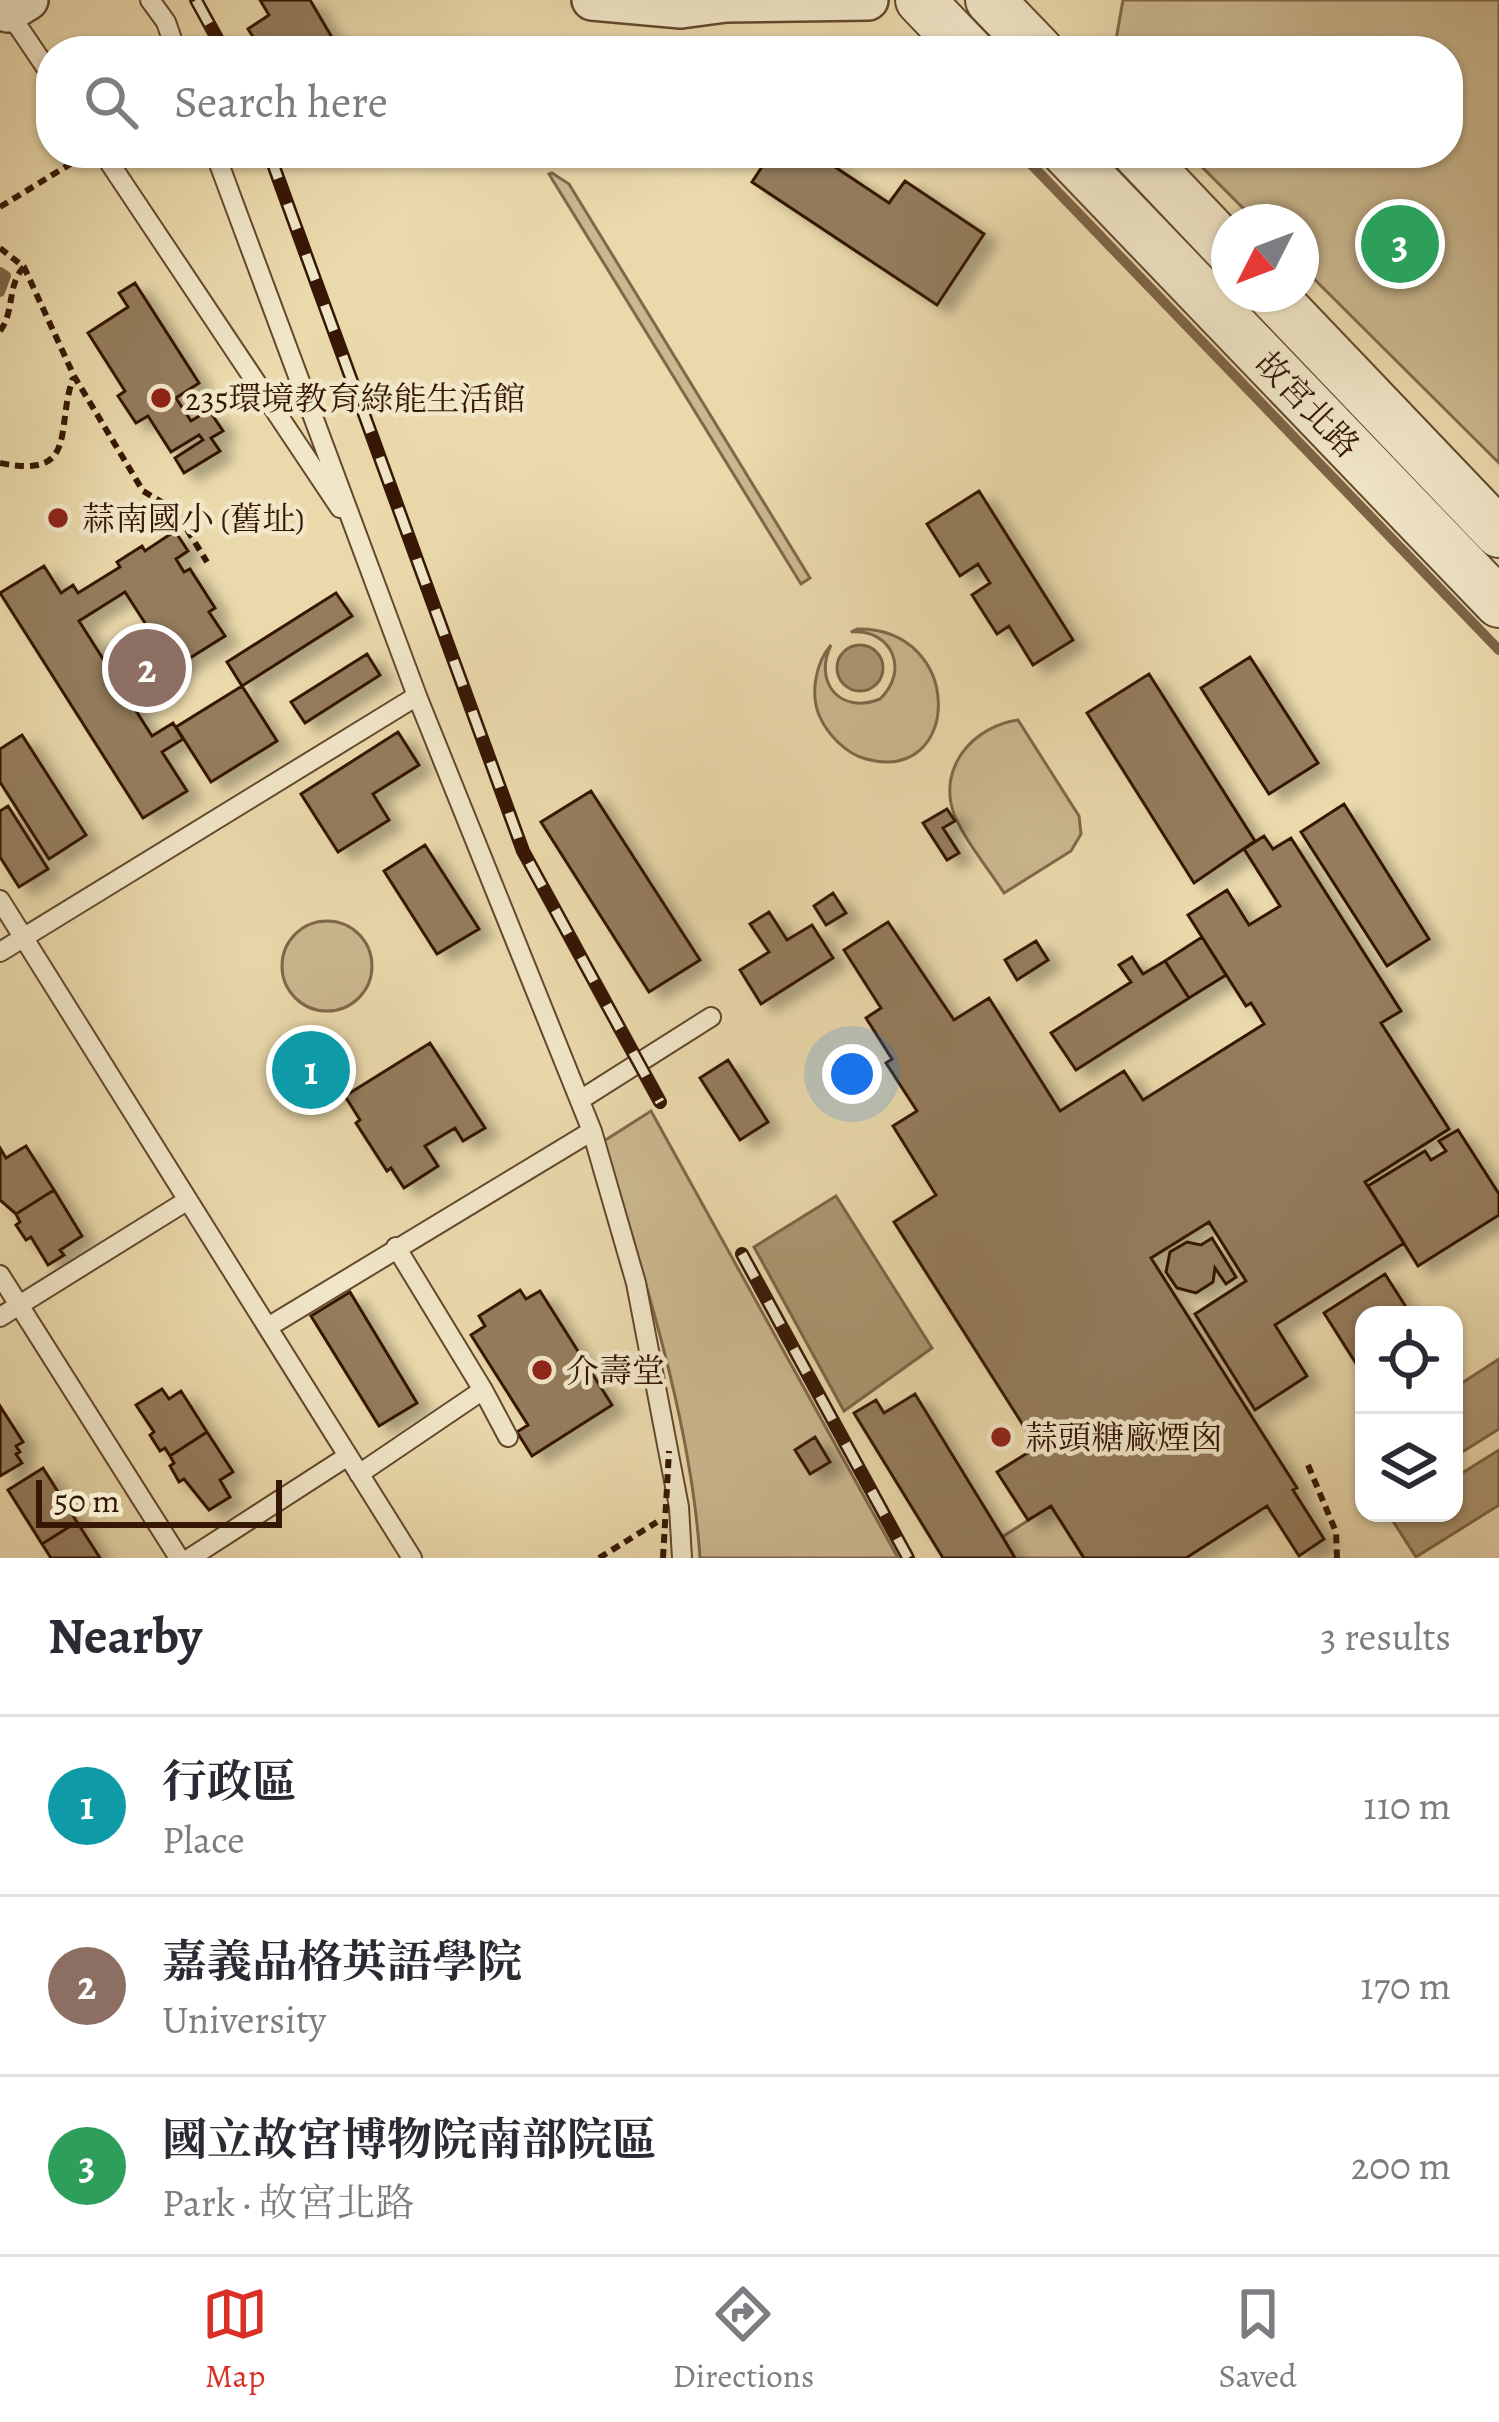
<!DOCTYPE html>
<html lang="en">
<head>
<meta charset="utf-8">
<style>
  :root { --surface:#fff; --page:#f2f2f3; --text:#2b2b33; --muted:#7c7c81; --line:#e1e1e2; --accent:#d93025 }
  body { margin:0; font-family:Alegreya,"Noto Serif TC",serif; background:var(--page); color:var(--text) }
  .controls { position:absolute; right:36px; bottom:36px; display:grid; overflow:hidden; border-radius:24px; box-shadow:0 3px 9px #0004 }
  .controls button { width:108px; height:108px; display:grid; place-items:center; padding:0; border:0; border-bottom:3px solid var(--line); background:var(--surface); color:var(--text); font:60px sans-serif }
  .compass { position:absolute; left:1211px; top:204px; width:108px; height:108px; border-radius:50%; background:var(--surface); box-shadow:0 3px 9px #0004; rotate:228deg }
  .scale { position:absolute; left:36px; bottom:30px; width:246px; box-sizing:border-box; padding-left:12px; border:6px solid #361704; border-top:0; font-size:33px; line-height:42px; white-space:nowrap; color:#361704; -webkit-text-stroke:9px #f1e6c8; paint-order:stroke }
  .you { position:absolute; left:852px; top:1074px; width:42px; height:42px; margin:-30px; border:9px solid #fff; border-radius:50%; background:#1a73e8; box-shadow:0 0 0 18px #1a73e833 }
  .badge { display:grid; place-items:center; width:78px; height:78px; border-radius:50%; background:var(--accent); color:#fff; font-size:39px; font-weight:700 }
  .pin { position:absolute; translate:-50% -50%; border:6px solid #fff; box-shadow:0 3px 12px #0006 }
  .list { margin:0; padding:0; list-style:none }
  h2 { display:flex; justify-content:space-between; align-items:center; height:156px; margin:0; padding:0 48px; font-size:51px }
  h2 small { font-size:39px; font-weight:400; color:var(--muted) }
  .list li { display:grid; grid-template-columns:78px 1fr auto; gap:36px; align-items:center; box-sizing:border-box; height:180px; padding:0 48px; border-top:3px solid var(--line) }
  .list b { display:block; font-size:45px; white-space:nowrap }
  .list p { margin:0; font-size:39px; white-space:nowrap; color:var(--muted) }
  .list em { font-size:39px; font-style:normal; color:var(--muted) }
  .icon { flex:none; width:66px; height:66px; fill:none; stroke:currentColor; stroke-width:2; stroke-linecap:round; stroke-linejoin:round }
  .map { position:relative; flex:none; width:1499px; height:1558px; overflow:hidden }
  .search { position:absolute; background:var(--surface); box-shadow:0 3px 9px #0004; left:36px; right:36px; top:36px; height:132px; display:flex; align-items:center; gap:30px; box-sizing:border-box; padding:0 42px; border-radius:48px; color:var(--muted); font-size:45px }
  .sheet { height:696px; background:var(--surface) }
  nav { display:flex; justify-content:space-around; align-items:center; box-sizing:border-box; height:168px; border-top:3px solid var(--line); background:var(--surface); font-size:33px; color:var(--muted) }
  nav a { display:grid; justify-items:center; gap:6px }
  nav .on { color:var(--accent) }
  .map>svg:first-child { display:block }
  .green { fill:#cbb88f; stroke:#80684a; stroke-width:3 }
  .water { fill:#ad9772; stroke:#7d6446; stroke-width:3 }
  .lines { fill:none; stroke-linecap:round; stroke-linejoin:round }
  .stream { stroke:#7d6446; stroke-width:10 }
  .building { fill:#947c5b; stroke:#361704; stroke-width:3; filter:url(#shadow) }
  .service-casing { stroke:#63482e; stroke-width:22 }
  .minor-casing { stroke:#63482e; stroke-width:44 }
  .tertiary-casing { stroke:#63482e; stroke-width:52 }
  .path { stroke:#361704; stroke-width:6; stroke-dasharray:9 6; stroke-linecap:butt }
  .service { stroke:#f1e6c8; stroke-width:18 }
  .minor { stroke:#f1e6c8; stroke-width:39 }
  .tertiary { stroke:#f1e6c8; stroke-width:48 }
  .rail-casing { stroke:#361704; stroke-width:14 }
  .rail { stroke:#f1e6c8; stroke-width:9; stroke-dasharray:27; stroke-linecap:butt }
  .path-bridge { stroke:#361704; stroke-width:6; stroke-dasharray:9 6; stroke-linecap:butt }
  .poi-dot { fill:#8f2418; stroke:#f1e6c8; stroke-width:4.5 }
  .labels { text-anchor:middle; stroke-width:9; stroke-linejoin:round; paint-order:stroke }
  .poi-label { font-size:33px; fill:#361704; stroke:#f1e6c8; text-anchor:start }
  .street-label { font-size:33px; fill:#361704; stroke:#f1e6c8 }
</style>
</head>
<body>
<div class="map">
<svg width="1499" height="1558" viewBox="0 0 1499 1558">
  <defs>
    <filter id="shadow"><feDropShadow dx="13" dy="8" stdDeviation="6" flood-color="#0004"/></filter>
  </defs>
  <rect width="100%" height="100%" fill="#ead9ab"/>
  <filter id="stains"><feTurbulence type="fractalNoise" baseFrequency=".00167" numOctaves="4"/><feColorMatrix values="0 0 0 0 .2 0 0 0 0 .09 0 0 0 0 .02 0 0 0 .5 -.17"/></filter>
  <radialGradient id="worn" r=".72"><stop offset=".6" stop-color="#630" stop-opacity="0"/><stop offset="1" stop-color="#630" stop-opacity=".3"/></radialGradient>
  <!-- green -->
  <path class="green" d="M1123,0H1499V463L1301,266V222H1257L1188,153H1448V51H1114Z
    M552,173L569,184L810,578L801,584L549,174Z
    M857,629C965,627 963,785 866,759C846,754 827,734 819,715C810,693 816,662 831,645C813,682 840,715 880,699C910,670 892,629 851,632Z
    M1018,720L1079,816L1081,834L1071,851L1004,893C988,868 965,841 954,814C937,767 974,726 1018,720Z
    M282 966a45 45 0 1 1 90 0a45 45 0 1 1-90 0Z
    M651,1111L898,1558H700C691,1419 643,1275 604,1141Z
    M1051,1506L1084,1558H1015L1002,1537Z"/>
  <!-- water -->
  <path class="water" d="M837 668a23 23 0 1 1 46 0a23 23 0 1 1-46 0Z
    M836,1196L932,1348L844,1411L754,1247Z
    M1499,1359V1429L1454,1457V1388Z
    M1499,1450V1505L1416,1557L1391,1518L1399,1513H1454V1478Z"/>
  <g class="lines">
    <!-- stream -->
    <path class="stream" d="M1029,162L1499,650
      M0,272L6,276L0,292"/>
  </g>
  <!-- building -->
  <path class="building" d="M260,0H310L340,51H294L288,42L275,51H262L248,29L269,15Z
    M771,153H814L889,203L905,181L984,234L937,305L752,182Z
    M135,283L199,383L176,398L191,421L209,410L223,431L211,438L220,451L184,473L175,458L203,440L199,435L171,452L148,416L136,423L118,396L125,391L88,333L128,307L119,293Z
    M979,491L1073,640L1033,665L1009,626L997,634L972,595L990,583L978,564L960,576L927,524Z
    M175,531L188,551L176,559L184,572L190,569L215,608L209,612L225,636L174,668L125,592L79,621L152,736L173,723L183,739L162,752L187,791L143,818L0,593L44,566L61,593L73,585L78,593L120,567L117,562L142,546L145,551Z
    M336,593L352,616L242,686L227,662Z
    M367,654L380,675L305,723L291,702Z
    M1250,657L1318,763L1269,794L1201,688Z
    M1149,674L1255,841L1194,883L1087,713Z
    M242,686L277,741L211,782L176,727Z
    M398,732L419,765L373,794L389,820L338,852L301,794Z
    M22,735L86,835L49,859L0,782V749Z
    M591,791L700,960L649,992L541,822Z
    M1344,804L1429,939L1387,966L1301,832Z
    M8,806L48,869L19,887L0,857V811Z
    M947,809L955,821L943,828L959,853L947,860L923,823Z
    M1264,836L1273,849L1291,838L1401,1011L1381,1023L1449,1129L1365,1182L1404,1243L1275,1325L1307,1376L1255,1410L1195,1314L1246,1281L1209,1222L1151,1258L1297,1488L1293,1490L1324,1539L1299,1556L1267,1506L1186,1558H1084L1051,1506L1028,1520L997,1472L1037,1447L894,1222L936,1195L893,1126L917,1111L886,1063L892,1059L866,1018L881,1008L844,950L888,922L954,1020L989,998L1060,1111L1124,1071L1143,1100L1264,1024L1251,1003L1246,1006L1188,915L1227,890L1249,925L1280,906L1244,849Z
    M425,845L479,929L437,954L384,871Z
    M833,893L846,913L826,925L814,906Z
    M769,912L787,940L812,925L833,958L761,1004L740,970L769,952L750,924Z
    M1202,937L1226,975L1189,998L1165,961Z
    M1036,941L1048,960L1017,980L1005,960Z
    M1132,957L1143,974L1165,961L1189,998L1076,1070L1051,1033L1131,982L1119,965Z
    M430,1043L485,1128L463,1141L455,1128L425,1146L438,1166L404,1188L391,1168L387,1171L356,1123L360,1120L345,1096Z
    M728,1060L768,1122L740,1140L700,1078Z
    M1458,1130L1499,1194V1215L1418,1266L1368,1186L1425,1151L1431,1160L1446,1151L1439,1141Z
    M26,1146L54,1190L16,1214L0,1200V1148L6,1158Z
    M54,1190L82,1236L60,1250L64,1255L48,1265L31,1237L26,1240L16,1225L20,1222L16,1214Z
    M1212,1238L1236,1277L1226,1284L1215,1268L1213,1282L1196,1293L1177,1288L1166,1272L1170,1252L1187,1242L1201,1245Z
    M1385,1274L1411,1315H1364V1376L1324,1313Z
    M520,1290L526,1299L540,1291L612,1405L532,1456L517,1432L528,1425L471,1335L485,1326L479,1316Z
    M350,1292L417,1403L379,1426L311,1316Z
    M162,1389L169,1399L181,1391L207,1432L170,1456L165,1448L160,1451L150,1435L154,1432L136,1405Z
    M915,1394L1002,1536L1015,1558H943L854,1413L876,1400L884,1413Z
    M0,1406L23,1442L16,1446L20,1452L16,1454L22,1463L0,1476Z
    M207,1432L233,1472L220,1480L230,1497L209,1510L184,1479L179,1482L170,1466L174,1463L170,1456Z
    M815,1437L830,1462L810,1474L795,1450Z
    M43,1468L77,1522L42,1544L8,1490Z
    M77,1522L100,1558H51L42,1544Z"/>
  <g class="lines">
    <!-- service casing -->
    <g class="service-casing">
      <path id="service" d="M150,0L166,22L176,51
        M7,10L51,75
        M103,153L340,508
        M215,153L417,696L592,1131L636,1283L679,1507L682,1558
        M0,900L412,1558
        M0,952L417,696
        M580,1100L711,1017
        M0,1275L179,1558
        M0,1317L188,1200
        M268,1327L592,1131
        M483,1390L508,1437
        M359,1474L483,1390L396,1247
        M190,1558L348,1456"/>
    </g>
    <!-- minor casing -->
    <g class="minor-casing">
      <path id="minor" d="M592,0L681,8L726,2L868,0
        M8,12L28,0"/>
    </g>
    <!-- tertiary casing -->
    <g class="tertiary-casing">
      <path id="tertiary" d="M920,0L969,51
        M990,0L1039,51
        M1067,153L1499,603
        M1137,153L1229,250
        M1271,294L1499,533"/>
    </g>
    <!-- path -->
    <path class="path" d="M0,207L80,158
      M0,248L24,267L74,376L143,491L175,510L207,562
      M0,331C15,311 7,284 24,267
      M0,463C79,479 55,430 73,378
      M1308,1465L1336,1532L1337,1558
      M599,1558L657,1522"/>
    <!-- service -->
    <use href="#service" class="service"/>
    <!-- minor -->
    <use href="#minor" class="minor"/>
    <!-- tertiary -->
    <use href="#tertiary" class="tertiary"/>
    <!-- rail casing -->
    <g class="rail-casing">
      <path id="rail" d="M196,0L224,51
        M269,153L523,851L660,1102
        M742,1254L908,1558"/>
    </g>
    <!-- rail -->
    <use href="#rail" class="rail"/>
    <!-- path-bridge -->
    <path class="path-bridge" d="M663,1558L669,1451"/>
  </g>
  <!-- markers -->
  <g class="poi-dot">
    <circle cx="161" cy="398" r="12"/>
    <circle cx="58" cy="518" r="12"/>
    <circle cx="542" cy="1370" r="12"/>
    <circle cx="1001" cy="1437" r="12"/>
  </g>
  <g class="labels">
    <!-- poi labels -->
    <g class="poi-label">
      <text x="185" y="410">235環境教育綠能生活館</text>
      <text x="82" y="530">蒜南國小 (舊址)</text>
      <text x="566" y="1382">介壽堂</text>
      <text x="1025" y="1449">蒜頭糖廠煙囪</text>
    </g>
    <!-- street labels -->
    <g class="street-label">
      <text transform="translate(1308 404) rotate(46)" y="12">故宮北路</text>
    </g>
  </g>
  <rect width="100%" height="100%" filter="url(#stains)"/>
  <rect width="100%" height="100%" fill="url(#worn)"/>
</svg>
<div class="controls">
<button><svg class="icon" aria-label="locate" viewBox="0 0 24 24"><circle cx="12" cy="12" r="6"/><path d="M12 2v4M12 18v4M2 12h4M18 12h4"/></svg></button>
<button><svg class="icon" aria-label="layers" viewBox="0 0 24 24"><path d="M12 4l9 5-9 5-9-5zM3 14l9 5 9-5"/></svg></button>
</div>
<svg class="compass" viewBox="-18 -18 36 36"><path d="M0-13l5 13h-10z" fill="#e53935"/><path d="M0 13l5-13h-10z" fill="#7c7c81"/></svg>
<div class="scale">50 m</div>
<div class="you"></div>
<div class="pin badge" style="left:311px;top:1070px;background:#0f9aa8">1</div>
<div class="pin badge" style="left:147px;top:668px;background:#8d6e63">2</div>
<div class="pin badge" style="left:1400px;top:244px;background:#2e9e5b">3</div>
<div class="search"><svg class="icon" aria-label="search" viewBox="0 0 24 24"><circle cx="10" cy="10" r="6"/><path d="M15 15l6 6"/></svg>Search here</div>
</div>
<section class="sheet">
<h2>Nearby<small>3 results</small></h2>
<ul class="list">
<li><span class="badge" style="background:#0f9aa8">1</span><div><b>行政區</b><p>Place</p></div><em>110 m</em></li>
<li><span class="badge" style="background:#8d6e63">2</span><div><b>嘉義品格英語學院</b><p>University</p></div><em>170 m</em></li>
<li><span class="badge" style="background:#2e9e5b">3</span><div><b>國立故宮博物院南部院區</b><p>Park · 故宮北路</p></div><em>200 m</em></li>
</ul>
</section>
<nav>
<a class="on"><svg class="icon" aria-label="map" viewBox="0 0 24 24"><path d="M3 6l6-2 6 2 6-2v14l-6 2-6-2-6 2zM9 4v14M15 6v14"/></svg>Map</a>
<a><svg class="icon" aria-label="directions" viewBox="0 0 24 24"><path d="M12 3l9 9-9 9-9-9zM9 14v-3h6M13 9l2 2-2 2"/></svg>Directions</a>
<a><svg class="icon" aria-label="saved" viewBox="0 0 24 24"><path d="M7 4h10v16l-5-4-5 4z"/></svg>Saved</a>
</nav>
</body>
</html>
